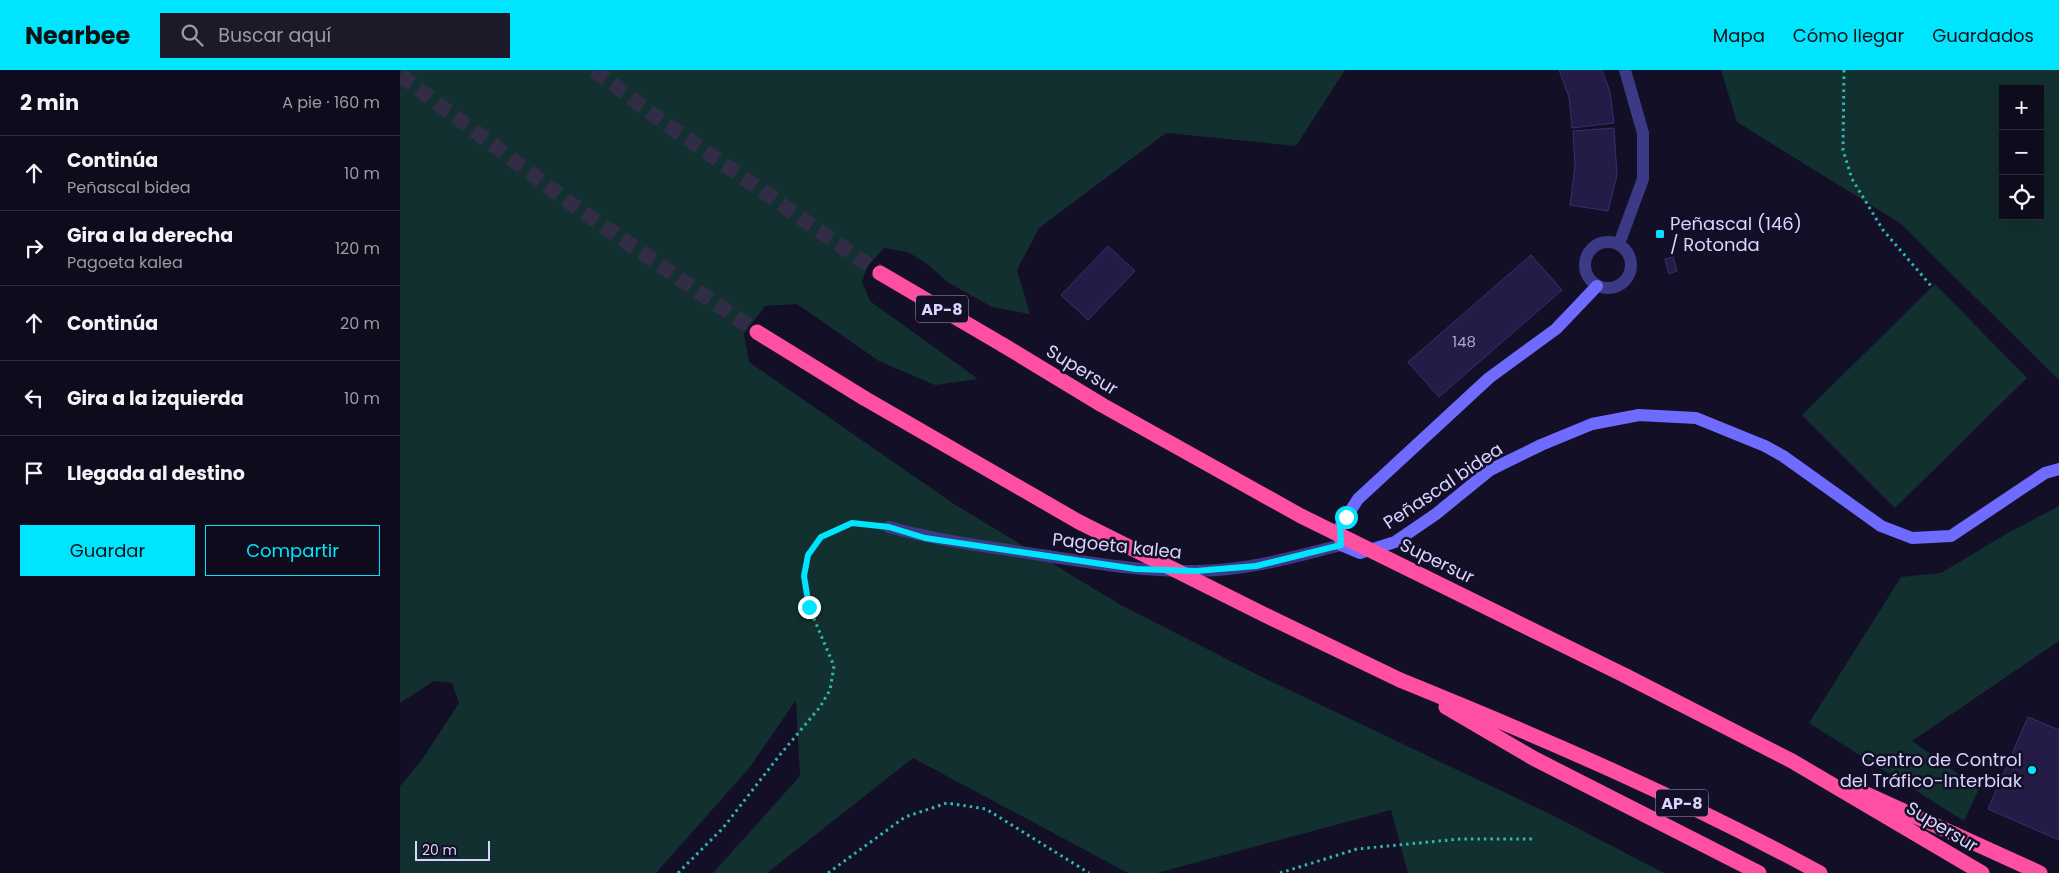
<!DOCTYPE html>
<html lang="es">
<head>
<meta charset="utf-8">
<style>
  :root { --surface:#0e0b1c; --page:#1c1929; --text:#f1f3f6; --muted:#9b9ba3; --line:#2e2b3b; --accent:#00e5ff }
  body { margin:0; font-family:Poppins,sans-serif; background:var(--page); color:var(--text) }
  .controls { position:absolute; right:15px; top:15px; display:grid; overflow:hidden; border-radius:0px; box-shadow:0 5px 20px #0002 }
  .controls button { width:45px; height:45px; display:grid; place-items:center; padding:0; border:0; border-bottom:1px solid var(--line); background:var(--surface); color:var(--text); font:25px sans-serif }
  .scale { position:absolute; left:15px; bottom:12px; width:75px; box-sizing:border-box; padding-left:5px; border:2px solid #d9d4ff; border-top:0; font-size:14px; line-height:18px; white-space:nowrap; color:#d9d4ff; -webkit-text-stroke:4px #130f26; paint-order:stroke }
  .stop { position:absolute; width:15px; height:15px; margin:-11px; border:4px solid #00e5ff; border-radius:50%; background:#fff }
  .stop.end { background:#00e5ff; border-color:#fff; box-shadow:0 1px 5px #0008 }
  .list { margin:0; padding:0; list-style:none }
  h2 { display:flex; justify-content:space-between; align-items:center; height:65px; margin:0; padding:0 20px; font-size:21px }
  h2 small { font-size:16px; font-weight:400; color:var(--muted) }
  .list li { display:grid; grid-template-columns:32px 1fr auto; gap:15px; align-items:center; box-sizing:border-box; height:75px; padding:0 20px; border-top:1px solid var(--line) }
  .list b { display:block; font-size:19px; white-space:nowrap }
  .list p { margin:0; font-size:16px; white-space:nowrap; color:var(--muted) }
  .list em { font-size:16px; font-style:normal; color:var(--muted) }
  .actions { display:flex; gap:10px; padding:15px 20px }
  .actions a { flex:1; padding:11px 0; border:1px solid var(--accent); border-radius:0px; text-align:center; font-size:18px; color:var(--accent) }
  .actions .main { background:var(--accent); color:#111 }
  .icon { flex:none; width:28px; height:28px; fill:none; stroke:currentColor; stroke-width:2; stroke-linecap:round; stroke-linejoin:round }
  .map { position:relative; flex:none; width:1659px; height:803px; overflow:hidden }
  header { display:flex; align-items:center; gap:30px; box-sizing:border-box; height:70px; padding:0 25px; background:var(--accent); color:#111 }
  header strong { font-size:24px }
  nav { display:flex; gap:28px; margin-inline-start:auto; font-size:18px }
  .search { width:350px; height:45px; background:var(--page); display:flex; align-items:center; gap:12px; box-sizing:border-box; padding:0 18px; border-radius:0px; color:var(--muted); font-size:19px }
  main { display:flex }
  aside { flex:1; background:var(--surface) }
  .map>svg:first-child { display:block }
  .green { fill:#12302f; fill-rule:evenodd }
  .building { fill:#241b47; stroke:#3b2d73 }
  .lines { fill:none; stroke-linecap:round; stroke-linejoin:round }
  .highway-tunnel { stroke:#312d47; stroke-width:15; stroke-dasharray:15 8; stroke-linecap:butt }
  .path { stroke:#2fb8b0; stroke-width:3; stroke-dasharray:2.5 4; stroke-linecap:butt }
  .street { stroke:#3d3a85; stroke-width:12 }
  .secondary { stroke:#6f6bff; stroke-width:12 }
  .highway { stroke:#ff4fa3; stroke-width:15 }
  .highway-bridge { stroke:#ff4fa3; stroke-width:15 }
  .route { stroke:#00e5ff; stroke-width:6 }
  .poi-dot { fill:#00e5ff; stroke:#130f26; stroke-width:2 }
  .labels { text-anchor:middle; stroke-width:5; stroke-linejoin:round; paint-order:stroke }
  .number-label { font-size:15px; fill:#aca6d1 }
  .shield { fill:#130f26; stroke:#9e99be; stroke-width:1 }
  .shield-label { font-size:16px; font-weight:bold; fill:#d9d4ff }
  .poi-label { font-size:18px; fill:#d9d4ff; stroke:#130f26; text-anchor:start }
  .street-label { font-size:18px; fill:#d9d4ff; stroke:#130f26 }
</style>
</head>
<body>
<header>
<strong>Nearbee</strong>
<div class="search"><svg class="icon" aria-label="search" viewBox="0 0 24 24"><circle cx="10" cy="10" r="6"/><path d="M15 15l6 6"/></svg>Buscar aquí</div>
<nav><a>Mapa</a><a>Cómo llegar</a><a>Guardados</a></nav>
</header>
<main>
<aside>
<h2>2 min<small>A pie · 160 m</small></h2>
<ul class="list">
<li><svg class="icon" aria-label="ahead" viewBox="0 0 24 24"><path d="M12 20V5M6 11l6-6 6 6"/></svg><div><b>Continúa</b><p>Peñascal bidea</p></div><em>10 m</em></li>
<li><svg class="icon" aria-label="right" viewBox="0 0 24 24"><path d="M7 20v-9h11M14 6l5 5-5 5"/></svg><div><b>Gira a la derecha</b><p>Pagoeta kalea</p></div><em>120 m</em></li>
<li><svg class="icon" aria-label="ahead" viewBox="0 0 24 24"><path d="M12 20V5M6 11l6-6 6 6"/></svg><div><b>Continúa</b></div><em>20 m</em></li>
<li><svg class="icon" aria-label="left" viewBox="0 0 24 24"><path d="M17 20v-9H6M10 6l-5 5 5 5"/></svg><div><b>Gira a la izquierda</b></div><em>10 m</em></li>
<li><svg class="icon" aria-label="arrive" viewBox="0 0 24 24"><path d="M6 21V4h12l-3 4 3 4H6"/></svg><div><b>Llegada al destino</b></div></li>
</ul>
<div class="actions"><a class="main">Guardar</a><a>Compartir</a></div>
</aside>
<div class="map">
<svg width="1659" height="803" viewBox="0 0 1659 803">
  <rect width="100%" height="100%" fill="#130f26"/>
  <!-- green -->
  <path class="green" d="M0,0H945L896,76L766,63L639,158L617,200L630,244L592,237L549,213L527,194L508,182L484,178L467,197L462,212L470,231L578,309L535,315L479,291L397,234L365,236L344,264L349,292L554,434L721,535L858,605L1152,745L1264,803H1008L991,740L757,803H728L513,688L367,803H313L400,706L396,630L350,697L256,803H0V716L21,691L59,633L52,613L34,611L0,633Z
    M1321,0H1659V310L1500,153L1337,52ZM1603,19H1640V146H1603Z
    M1535,214L1627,308L1495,438L1402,345Z
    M1659,436V571L1512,671L1579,719L1564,751L1409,653L1501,507L1541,503L1606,464Z"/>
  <!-- building -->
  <path class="building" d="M1159,0H1202L1210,22L1214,53L1172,58L1169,27Z
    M1214,58L1217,105L1208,141L1170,135L1175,95L1173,61Z
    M708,176L735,201L688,250L661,225Z
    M1131,185L1162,220L1039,327L1008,292Z
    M1273,187L1277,201L1269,204L1265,189Z
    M1628,647L1659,660V770L1588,739Z"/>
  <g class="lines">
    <!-- highway-tunnel -->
    <path class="highway-tunnel" d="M194,0L255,46L480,203
      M0,5L173,135L357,262"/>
    <!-- path -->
    <path class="path" d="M1444,0L1443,80L1452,109L1483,160L1532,217
      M278,803L323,758L379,686L420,637L430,620L434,596L409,537L404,506L408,485L421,467L452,453L471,455
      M428,803L505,747L547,733L586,739L689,803
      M880,803L957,779L1060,769H1134"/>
    <!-- street -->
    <path class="street" d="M1185 195a23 23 0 1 1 46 0a23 23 0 1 1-46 0Z
      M1219,174L1243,109V63L1225,0
      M489,457C539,471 590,477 641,485C693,493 744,502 796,501C846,501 893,487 941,475"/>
    <!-- secondary -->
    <path class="secondary" d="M1197,216L1156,259L1089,308L958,429L940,457L941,475L960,483L995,472L1036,444L1090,400L1141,375L1192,354L1239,345L1296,348L1365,376L1383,386L1481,456L1512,468L1551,466L1645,403L1659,399"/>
    <!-- highway -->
    <path class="highway" d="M480,203L603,275
      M357,262L464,328
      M1226,606L1392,691L1582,803
      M1000,610C1143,668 1284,729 1420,803
      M1046,637L1133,688L1359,803
      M1462,722L1640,803"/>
    <!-- highway-bridge -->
    <path class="highway-bridge" d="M603,275L702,335L901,446L1226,606
      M464,328L679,452L865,545L1000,610"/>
  </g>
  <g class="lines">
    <!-- route -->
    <path class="route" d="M409,537L404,506L408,485L421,467L452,453L489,457L525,468L736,499L796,501L856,496L941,475L940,456L946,447"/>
  </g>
  <!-- markers -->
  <g class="poi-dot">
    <rect x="1255" y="159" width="10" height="10" rx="2.5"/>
    <circle cx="1632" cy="700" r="5"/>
  </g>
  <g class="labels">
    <!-- number labels -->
    <g class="number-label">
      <text x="1064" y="277">148</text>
    </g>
    <!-- shield labels -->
    <g class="shield">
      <rect x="516" y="225.5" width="52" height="27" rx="4"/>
      <rect x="1256" y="719.5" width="52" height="27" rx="4"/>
    </g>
    <g class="shield-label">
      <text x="542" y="245">AP-8</text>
      <text x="1282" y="739">AP-8</text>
    </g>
    <!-- poi labels -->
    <g class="poi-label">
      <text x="1270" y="160">Peñascal (146)<tspan x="1270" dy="21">/ Rotonda</tspan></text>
      <text x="1622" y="696" text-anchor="end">Centro de Control<tspan x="1622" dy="21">del Tráfico-Interbiak</tspan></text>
    </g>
    <!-- street labels -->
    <g class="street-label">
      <text transform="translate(682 300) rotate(31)" y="6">Supersur</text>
      <text transform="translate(1043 416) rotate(-34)" y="6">Peñascal bidea</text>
      <text transform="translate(717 476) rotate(6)" y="6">Pagoeta kalea</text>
      <text transform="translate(1037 491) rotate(26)" y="6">Supersur</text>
      <text transform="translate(1542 757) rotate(31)" y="6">Supersur</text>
    </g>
  </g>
</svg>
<div class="controls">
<button>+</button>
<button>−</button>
<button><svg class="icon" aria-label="locate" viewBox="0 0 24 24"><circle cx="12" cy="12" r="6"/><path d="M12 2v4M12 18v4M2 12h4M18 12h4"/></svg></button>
</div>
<div class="scale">20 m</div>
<div class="stop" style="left:946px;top:447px"></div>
<div class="stop end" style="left:409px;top:537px"></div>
</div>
</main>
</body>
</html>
